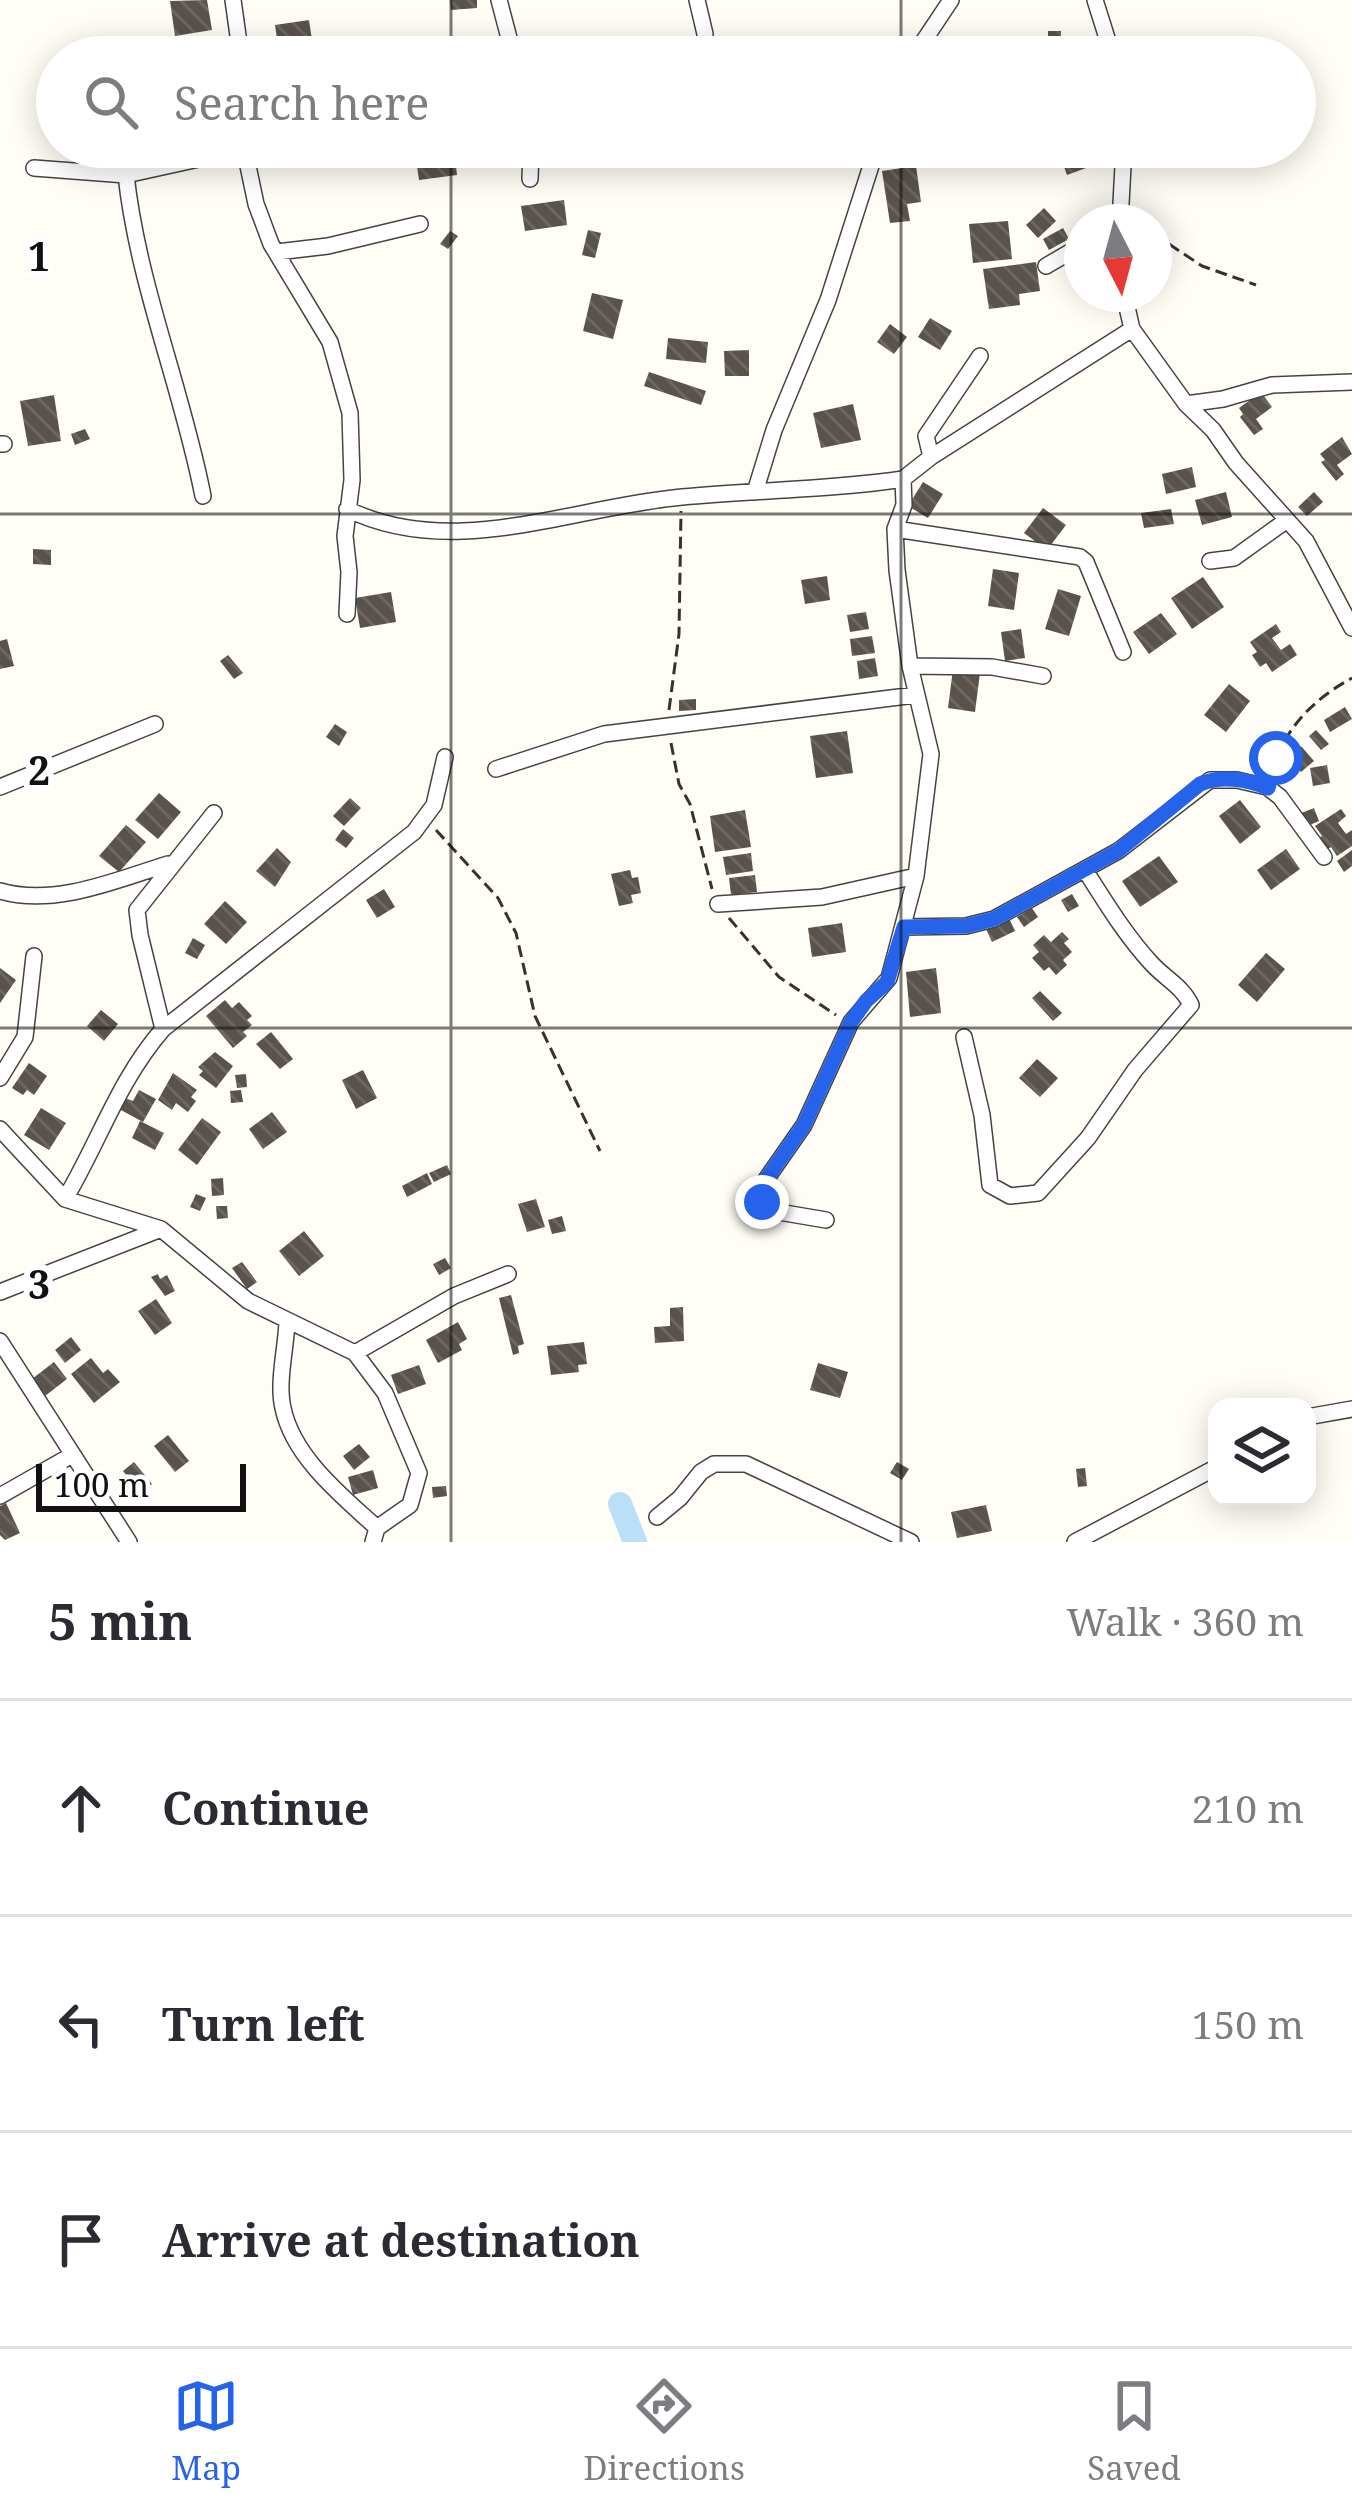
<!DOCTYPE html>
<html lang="en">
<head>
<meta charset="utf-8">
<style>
  :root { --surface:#fff; --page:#f7f7f7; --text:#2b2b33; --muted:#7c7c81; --line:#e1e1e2; --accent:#2563eb }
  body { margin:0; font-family:"Noto Serif",serif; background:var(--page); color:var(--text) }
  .controls { position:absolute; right:36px; bottom:36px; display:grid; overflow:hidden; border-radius:24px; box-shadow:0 6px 30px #0003 }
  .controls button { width:108px; height:108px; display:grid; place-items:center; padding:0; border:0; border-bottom:3px solid var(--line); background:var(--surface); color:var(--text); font:60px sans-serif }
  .compass { position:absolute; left:1064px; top:204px; width:108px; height:108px; border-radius:50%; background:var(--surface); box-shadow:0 6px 30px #0003; rotate:174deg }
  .scale { position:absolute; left:36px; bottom:30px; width:210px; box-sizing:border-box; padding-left:12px; border:6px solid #111; border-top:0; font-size:33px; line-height:42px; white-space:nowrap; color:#111; -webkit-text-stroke:9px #fff; paint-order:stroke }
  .stop { position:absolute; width:36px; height:36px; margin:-27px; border:9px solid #2563eb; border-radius:50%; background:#fff }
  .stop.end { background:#2563eb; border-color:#fff; box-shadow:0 3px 12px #0008 }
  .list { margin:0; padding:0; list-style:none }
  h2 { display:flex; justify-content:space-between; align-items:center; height:156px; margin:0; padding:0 48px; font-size:51px }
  h2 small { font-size:39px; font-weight:400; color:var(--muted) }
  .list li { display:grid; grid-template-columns:78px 1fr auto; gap:36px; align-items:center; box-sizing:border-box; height:216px; padding:0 48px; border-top:3px solid var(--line) }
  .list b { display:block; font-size:45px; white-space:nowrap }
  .list em { font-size:39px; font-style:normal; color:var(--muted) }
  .icon { flex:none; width:66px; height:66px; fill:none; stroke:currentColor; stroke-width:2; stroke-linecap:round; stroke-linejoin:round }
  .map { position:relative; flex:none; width:1352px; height:1542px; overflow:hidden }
  .search { position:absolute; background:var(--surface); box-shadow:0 6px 30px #0003; left:36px; right:36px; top:36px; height:132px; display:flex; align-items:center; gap:30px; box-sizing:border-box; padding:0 42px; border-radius:66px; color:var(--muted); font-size:45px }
  .sheet { height:804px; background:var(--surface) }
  nav { display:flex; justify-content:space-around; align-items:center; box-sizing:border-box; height:168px; border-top:3px solid var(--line); background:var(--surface); font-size:33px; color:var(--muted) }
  nav a { display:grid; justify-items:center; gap:6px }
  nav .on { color:var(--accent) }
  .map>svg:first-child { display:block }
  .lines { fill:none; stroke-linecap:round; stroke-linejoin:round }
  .river { stroke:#b9e0f7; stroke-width:24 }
  .building { fill:url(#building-back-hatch) }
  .minor-casing { stroke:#444; stroke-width:18 }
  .path { stroke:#333; stroke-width:3; stroke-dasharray:12 6; stroke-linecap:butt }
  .minor { stroke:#fff; stroke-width:15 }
  .route { stroke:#2563eb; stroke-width:15 }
  .grid { fill:none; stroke:#111; stroke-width:3; stroke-opacity:0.55 }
  .grid-label { font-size:39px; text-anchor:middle; font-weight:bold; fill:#111; stroke:#fff; stroke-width:12; stroke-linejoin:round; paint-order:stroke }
</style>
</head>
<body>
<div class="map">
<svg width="1352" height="1542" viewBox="0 0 1352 1542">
  <defs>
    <pattern id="building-back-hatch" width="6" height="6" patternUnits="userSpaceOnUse" patternTransform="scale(3)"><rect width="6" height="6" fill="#5a524d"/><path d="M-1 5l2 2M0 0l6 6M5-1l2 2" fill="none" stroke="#6d6662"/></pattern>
  </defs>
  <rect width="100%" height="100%" fill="#fffdf5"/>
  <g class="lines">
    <!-- river -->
    <path class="river" d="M620,1504L635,1542"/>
  </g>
  <!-- building -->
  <path class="building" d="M207,0L212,30L175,36L170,1Z
    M450,0H477V8L451,10Z
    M309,20L313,47L279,52L275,25Z
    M1048,31H1061V56H1048Z
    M454,147L457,175L419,180L415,151Z
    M1065,147H1091L1097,164L1067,175L1058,150Z
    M916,166L921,202L907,204L910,221L890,223L882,171Z
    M564,200L567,225L525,231L521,206Z
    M1044,208L1056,221L1038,238L1026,225Z
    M1008,221L1012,259L973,263L969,224Z
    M1063,228L1069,239L1049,250L1043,239Z
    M588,230L601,233L595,258L582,255Z
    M450,231L458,236L448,249L440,244Z
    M1036,262L1040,291L1019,294L1020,305L989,309L983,269Z
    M592,293L623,300L613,339L583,331Z
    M930,318L952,331L940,350L918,337Z
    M890,324L907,337L894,354L877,342Z
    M668,338L708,342L706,363L666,359Z
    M749,350V376H725L724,351Z
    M649,372L706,391L701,405L644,386Z
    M1261,392L1272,407L1256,419L1263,429L1254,435L1240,417L1243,414L1239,408Z
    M54,395L61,441L28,446L20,401Z
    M853,404L861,440L821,448L813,413Z
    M85,429L90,439L75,445L71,434Z
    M1342,437L1352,454L1337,465L1344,474L1336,481L1321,462L1325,460L1320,454Z
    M1192,467L1196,487L1166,494L1162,474Z
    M923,482L943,494L928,518L908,506Z
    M1226,492L1232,517L1202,525L1195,500Z
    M1314,492L1323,502L1307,516L1298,507Z
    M1043,508L1066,525L1047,550L1024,533Z
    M1171,509L1174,524L1144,528L1141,513Z
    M33,549L51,550V565L33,564Z
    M993,569L1019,573L1014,610L988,606Z
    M827,576L830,600L805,604L801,580Z
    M1203,577L1224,607L1192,629L1171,598Z
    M1058,589L1081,596L1069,636L1045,629Z
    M391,592L396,622L360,628L355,598Z
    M866,612L869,629L850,632L847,615Z
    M1161,613L1177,634L1149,654L1133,632Z
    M1276,624L1281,632L1272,638L1281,650L1290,644L1297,655L1272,672L1266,663L1260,667L1252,655L1257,652L1250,642Z
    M1021,629L1025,658L1005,661L1001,632Z
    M872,636L875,653L852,656L850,639Z
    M7,639L14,666L0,669V641Z
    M228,655L243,673L234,679L220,661Z
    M875,658L878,676L859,679L857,661Z
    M953,669L980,673L975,712L948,708Z
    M1229,684L1250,701L1226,732L1204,715Z
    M696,699V710L679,711V700Z
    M1345,707L1352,719L1330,732L1324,720Z
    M335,724L347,732L339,746L326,737Z
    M1316,730L1329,744L1321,750L1309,736Z
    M847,731L853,773L816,778L810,736Z
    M1301,746L1314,761L1301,772L1289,757Z
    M1327,765L1330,783L1313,786L1310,768Z
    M159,793L181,812L158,839L135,820Z
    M350,798L361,808L344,826L333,816Z
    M1240,800L1261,827L1240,844L1219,816Z
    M1314,808L1319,821L1305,827L1299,814Z
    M1341,809L1346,816L1338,823L1346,834L1352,830V846L1337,856L1331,847L1325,851L1317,839L1322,836L1315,826Z
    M745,810L751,847L715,852L710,816Z
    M126,825L146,842L119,872L99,856Z
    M343,829L354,838L346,848L335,840Z
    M277,848L291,862L275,887L256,871Z
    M1286,849L1300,869L1271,890L1257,870Z
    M1352,850V866L1344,872L1337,861Z
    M751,853L753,871L726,875L723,857Z
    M1159,856L1178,882L1140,907L1122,881Z
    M630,870L632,878L638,877L641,893L631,895L633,903L619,906L611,874Z
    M755,875L757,892L731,895L729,878Z
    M384,889L395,907L377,918L366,900Z
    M1072,894L1079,906L1068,912L1061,900Z
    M225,901L247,922L226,944L204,924Z
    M1032,908L1038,917L1024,927L1017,917Z
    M1009,918L1015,931L992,942L986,929Z
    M842,923L846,952L812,957L808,928Z
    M1062,932L1069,939L1064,943L1072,952L1063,960L1067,965L1056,975L1049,967L1044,971L1032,958L1039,952L1033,945L1044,935L1051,942Z
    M193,938L205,945L197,959L185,953Z
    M1266,953L1285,969L1257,1002L1238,985Z
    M0,968L16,980L0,1003Z
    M936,968L941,1013L910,1017L906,972Z
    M1040,991L1062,1013L1053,1021L1032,998Z
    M225,1000L232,1008L239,1002L252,1016L247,1020L252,1025L243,1032L247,1036L233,1048L206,1016Z
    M101,1010L118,1024L104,1041L87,1026Z
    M271,1032L293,1059L280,1069L256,1044Z
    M215,1052L233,1066L216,1088L199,1075L203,1071L198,1067Z
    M1037,1059L1058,1078L1040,1097L1019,1078Z
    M29,1063L47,1076L34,1095L27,1090L23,1095L12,1088Z
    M363,1070L377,1098L356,1109L342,1080Z
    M173,1073L197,1090L191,1097L196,1101L188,1112L176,1103L172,1110L158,1100Z
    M246,1074L247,1087L237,1088L235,1075Z
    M139,1090L156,1099L143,1122L119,1109L125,1098L133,1101Z
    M241,1090L243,1102L231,1103L230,1091Z
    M41,1108L66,1123L49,1150L24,1135Z
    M272,1112L287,1132L263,1149L249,1129Z
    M202,1118L221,1132L197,1165L178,1150Z
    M140,1121L164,1133L155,1150L132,1138Z
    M447,1165L451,1174L434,1182L429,1173Z
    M427,1173L432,1184L407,1197L402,1186Z
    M223,1178L224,1195L212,1196L211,1179Z
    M196,1194L206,1198L200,1211L190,1207Z
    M536,1199L545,1227L527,1232L518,1204Z
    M216,1206H227L228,1218L217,1219Z
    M562,1216L566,1231L552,1234L548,1220Z
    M304,1231L324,1256L299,1276L279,1251Z
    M445,1258L451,1268L439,1275L433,1264Z
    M242,1262L257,1282L247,1289L232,1268Z
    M158,1274L160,1279L167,1275L175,1291L165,1296L151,1277Z
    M511,1295L524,1344L518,1346L519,1353L513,1355L499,1298Z
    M156,1299L172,1323L155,1335L138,1311Z
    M683,1307L684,1341L655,1343L654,1327L670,1326V1308Z
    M458,1322L467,1339L459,1344L462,1350L438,1363L426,1340Z
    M71,1337L81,1350L65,1363L55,1350Z
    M584,1342L587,1364L578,1365L579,1372L551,1375L547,1346Z
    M91,1358L103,1373L108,1369L120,1382L94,1403L71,1374Z
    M54,1362L67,1379L45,1396L32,1379Z
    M818,1363L848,1372L840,1398L810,1390Z
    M419,1365L426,1384L398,1394L391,1375Z
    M168,1435L189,1461L175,1472L154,1446Z
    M359,1444L370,1457L354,1470L343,1456Z
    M134,1462L152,1484L140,1493L123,1471Z
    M897,1462L909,1469L902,1480L890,1473Z
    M1085,1468L1087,1486L1078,1487L1076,1469Z
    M373,1470L378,1488L353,1495L348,1477Z
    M446,1486L447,1496L433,1498L432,1487Z
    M6,1503L20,1533L5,1540L0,1535V1506Z
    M986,1505L992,1531L957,1538L951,1512Z"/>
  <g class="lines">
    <!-- minor casing -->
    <g class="minor-casing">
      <path id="minor" d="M233,0L241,57
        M499,0L514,57
        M697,0L705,34
        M1095,0L1113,57
        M913,57L951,0
        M244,147L256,204L271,244L330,342L350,413L352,480L345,536L349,572L347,614
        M34,168L126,175
        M530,179L531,147
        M1120,222L1124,147
        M277,252L328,246L420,224
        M1046,266L1082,245
        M1124,294L1132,329L1186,404L1213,430L1236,463L1306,541L1352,628
        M1186,404L1223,399L1272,385L1352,382
        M0,444H4
        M931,457L926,436L980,356
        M755,492L774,430L828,300L877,147
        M203,496C182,388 138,285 126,175L244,149
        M347,509C453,561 571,507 682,497C756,490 830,490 903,479
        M895,529L1080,557L1086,562L1123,652
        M1210,561L1234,558L1287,520
        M910,666L992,667L1043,676
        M496,769L604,734L915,695
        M0,787L155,724
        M0,891C55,907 116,880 168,864
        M718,904L822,897L916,876
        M905,927L966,926L994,919L1118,851L1210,780H1237L1267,787L1280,797L1324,857
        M163,1029L140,935L137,910L214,813
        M964,1037L982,1115L990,1185L1010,1196L1038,1193L1088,1138L1135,1070L1191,1005C1183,987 1166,979 1152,964C1126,936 1106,903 1085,870
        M0,1078L25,1037L34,956
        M0,1129L65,1199L161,1229L248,1301L355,1353L385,1393L419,1473L410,1505L377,1528L373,1542
        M65,1199C100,1140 118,1081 163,1029L414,832L434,805L445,757
        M826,1220L773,1211L762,1202L765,1181L804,1125L851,1022L889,978L916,876L931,754L910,666L897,570L895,529L904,505L903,479L931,457L1132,329
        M0,1292L161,1229
        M287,1322C286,1348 277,1383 283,1408C293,1457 342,1496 377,1528
        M0,1341L129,1542
        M355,1353L454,1296L508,1274
        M1307,1417L1352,1409
        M0,1496L72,1455
        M657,1517L680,1498L701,1472L714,1464H746L911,1542
        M1075,1542L1217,1467"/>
    </g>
    <!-- path -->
    <path class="path" d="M1154,234L1202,266L1256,285
      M669,710L679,634L681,511
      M671,743L679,784L690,804L712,889
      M1271,774C1283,730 1312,700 1352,678
      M436,830L498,898L516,933L535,1016L600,1151
      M729,918L779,977L836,1015"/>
    <!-- minor -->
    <use href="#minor" class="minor"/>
  </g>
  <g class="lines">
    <!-- route -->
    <path class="route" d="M762,1202L765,1181L804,1125L851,1022L866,1001L887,982L904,927L966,926L994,919L1118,851L1200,784C1221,775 1247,779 1268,788L1276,758"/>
  </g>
  <!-- grid -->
  <path class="grid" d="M451,0V57M901,0V57M451,147V1542M901,147V1542M0,514H1352M0,1028H1352"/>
  <g class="grid-label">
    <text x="39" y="271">1</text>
    <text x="39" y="785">2</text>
    <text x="39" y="1299">3</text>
  </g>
</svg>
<div class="controls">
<button><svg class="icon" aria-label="layers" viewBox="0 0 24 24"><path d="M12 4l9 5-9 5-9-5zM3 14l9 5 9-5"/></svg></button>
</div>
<svg class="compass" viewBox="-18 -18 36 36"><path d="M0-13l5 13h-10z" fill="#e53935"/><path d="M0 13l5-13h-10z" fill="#7c7c81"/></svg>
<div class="scale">100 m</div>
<div class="stop" style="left:1276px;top:758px"></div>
<div class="stop end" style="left:762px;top:1202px"></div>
<div class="search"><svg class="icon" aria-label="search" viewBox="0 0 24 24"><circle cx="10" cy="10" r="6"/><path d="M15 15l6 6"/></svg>Search here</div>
</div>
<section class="sheet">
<h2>5 min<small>Walk · 360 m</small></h2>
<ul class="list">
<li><svg class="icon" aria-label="ahead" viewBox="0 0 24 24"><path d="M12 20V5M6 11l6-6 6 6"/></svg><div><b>Continue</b></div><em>210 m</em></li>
<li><svg class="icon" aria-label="left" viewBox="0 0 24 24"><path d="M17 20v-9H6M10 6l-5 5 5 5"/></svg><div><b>Turn left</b></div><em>150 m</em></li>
<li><svg class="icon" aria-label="arrive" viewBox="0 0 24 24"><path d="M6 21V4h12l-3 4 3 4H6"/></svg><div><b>Arrive at destination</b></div></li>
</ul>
</section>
<nav>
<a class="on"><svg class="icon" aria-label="map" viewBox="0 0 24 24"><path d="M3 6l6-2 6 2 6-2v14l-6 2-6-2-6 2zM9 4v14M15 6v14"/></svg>Map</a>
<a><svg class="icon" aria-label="directions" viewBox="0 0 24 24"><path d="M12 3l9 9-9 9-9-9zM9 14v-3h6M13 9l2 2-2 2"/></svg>Directions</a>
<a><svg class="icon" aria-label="saved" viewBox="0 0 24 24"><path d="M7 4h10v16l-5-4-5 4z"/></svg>Saved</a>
</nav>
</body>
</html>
